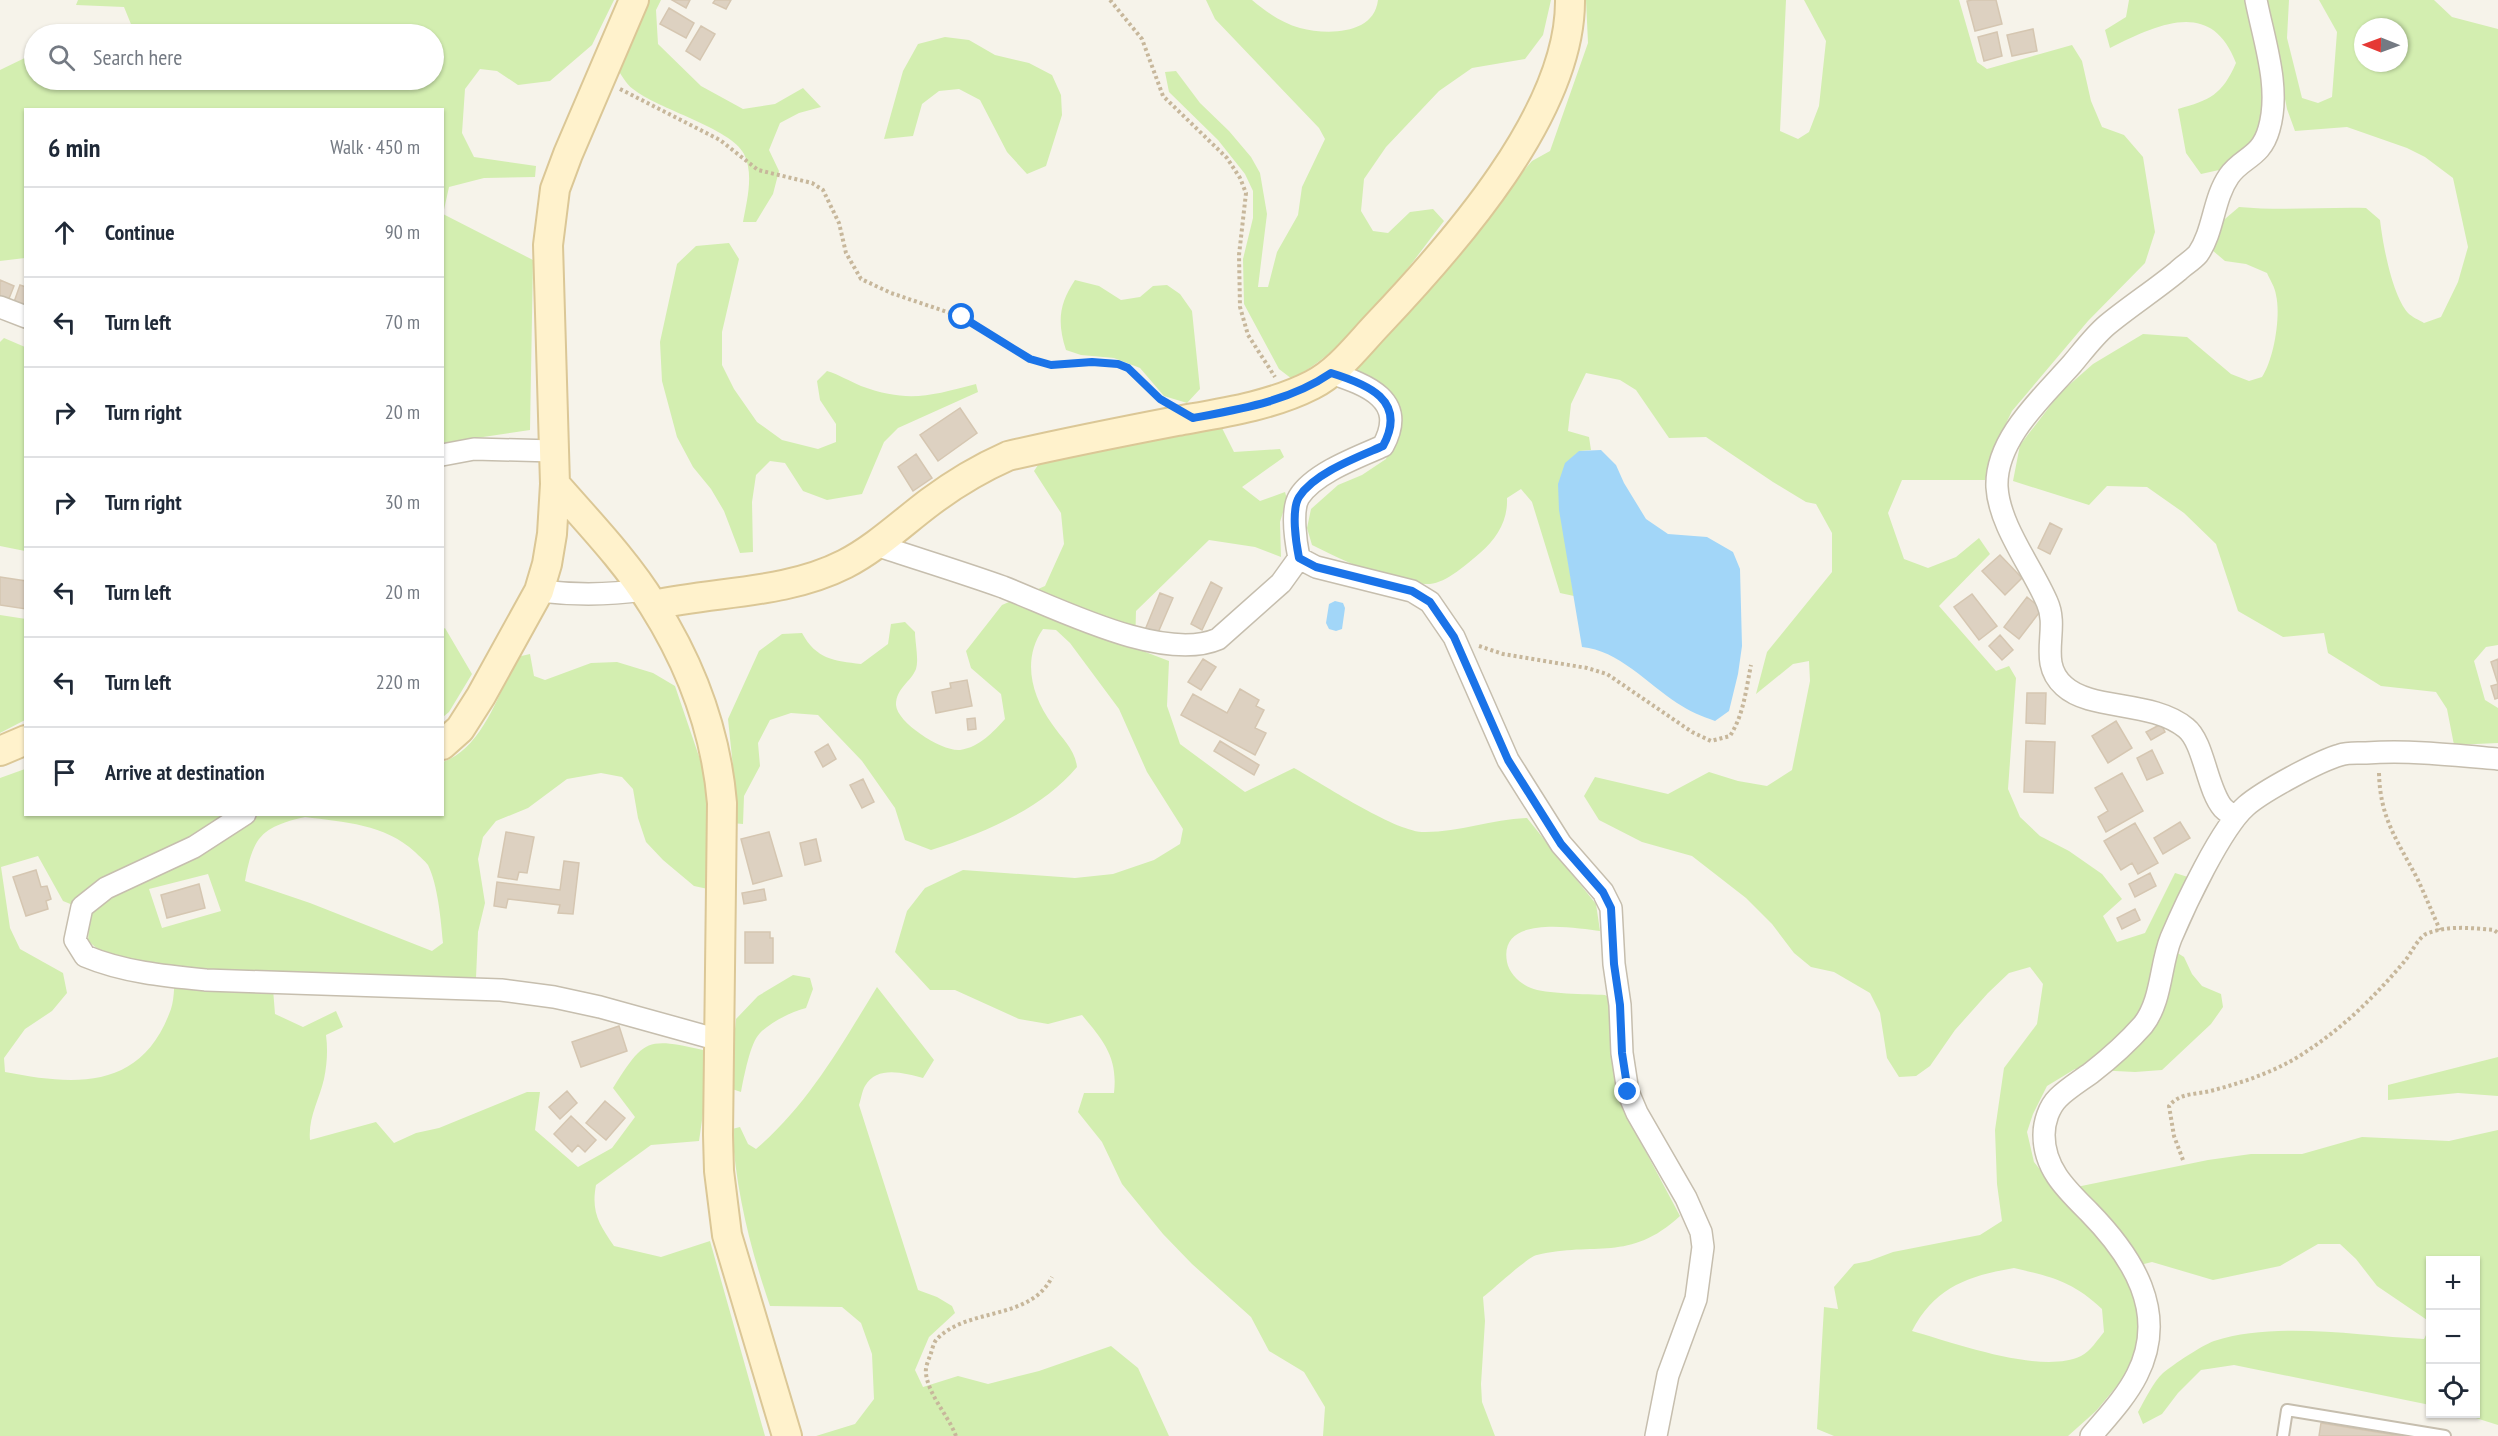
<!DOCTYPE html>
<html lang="en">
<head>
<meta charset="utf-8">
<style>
  :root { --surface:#fff; --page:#f6f6f7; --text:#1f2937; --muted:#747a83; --line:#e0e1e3 }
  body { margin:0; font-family:"PT Sans Narrow",sans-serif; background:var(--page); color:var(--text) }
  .controls { position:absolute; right:18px; bottom:18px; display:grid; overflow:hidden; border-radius:0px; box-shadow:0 2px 4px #0004 }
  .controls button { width:54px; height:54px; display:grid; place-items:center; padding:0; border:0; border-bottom:2px solid var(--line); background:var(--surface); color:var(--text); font:30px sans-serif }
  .compass { position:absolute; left:2354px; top:18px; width:54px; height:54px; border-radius:50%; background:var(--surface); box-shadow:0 2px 4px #0004; rotate:271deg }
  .stop { position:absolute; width:18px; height:18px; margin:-14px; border:4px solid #1a73e8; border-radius:50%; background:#fff }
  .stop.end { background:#1a73e8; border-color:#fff; box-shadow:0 2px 6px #0008 }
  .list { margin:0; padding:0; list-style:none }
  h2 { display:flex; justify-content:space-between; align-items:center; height:78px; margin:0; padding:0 24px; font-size:26px }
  h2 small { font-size:20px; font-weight:400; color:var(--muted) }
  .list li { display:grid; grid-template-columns:39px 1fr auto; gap:18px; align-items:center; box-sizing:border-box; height:90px; padding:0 24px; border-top:2px solid var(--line) }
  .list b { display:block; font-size:22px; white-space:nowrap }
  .list em { font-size:20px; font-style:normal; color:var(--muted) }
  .icon { flex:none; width:33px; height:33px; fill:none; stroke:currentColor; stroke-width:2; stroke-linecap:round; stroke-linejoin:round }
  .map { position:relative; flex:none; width:2498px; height:1436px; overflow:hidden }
  .search { position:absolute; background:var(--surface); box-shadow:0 2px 4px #0004; left:24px; top:24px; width:420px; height:66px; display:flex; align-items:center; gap:15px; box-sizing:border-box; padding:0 21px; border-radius:33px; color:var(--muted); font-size:22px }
  .panel { position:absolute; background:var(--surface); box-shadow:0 2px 4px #0004; left:24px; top:108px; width:420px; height:708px; border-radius:0px }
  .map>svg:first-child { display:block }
  .green { fill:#d3eeb0; fill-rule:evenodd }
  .water { fill:#a2d6f8 }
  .building { fill:#ddd1c1; stroke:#d5c6b1; stroke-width:1.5 }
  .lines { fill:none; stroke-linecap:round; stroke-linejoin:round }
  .lane-casing { stroke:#c6beae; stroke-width:14 }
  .street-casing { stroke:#c6beae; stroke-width:24 }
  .secondary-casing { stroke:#dbc796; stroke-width:32 }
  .path { stroke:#c7b79b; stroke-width:4; stroke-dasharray:3 3; stroke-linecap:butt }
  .lane { stroke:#fff; stroke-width:10 }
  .street { stroke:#fff; stroke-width:21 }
  .secondary { stroke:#fff2cc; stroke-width:28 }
  .route { stroke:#1a73e8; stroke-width:8 }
</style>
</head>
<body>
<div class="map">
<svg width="2498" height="1436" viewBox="0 0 2498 1436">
  <rect width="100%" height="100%" fill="#f6f3ea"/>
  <!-- green -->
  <path class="green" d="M78,0H614L592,45L550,81L518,85L497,71L480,69L465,89L462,133L474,157L536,166L535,177L484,178L449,187L443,214L533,260L530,430L443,443L442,110H26L25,258L0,261V70L33,54L34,80H434V34H135L124,7L76,5Z
    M644,0H661L656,10L658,44L701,86L743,109L775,104L803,88L821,107L799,113L780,123L769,150L779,171L773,194L756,222H743C747,200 754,174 744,154C731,128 657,109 633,89C626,84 621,74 616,67Z
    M1206,0H1252C1266,12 1282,23 1300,28C1327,35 1374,35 1378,0H1551L1543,35L1525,59L1472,68L1439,91L1386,147L1364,179L1361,211L1373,231L1388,233L1410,212L1433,209L1444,221C1400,278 1356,343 1292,379L1279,369L1244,304L1243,259L1253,218V191L1245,174L1218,140L1169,92L1165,72L1176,71L1200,103L1229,131L1251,157L1260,173L1267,214L1258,287H1268L1277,252L1298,215L1302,187L1325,139L1319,128L1215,19Z
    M1586,0H1786L1780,131L1798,139L1809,132L1819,106L1826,41L1804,0H1959L1977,62L1987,69L2072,45L2082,61L2091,101L2102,127L2124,135L2143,157L2155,232L2145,263L2088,321L2012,411L1997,442L1985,480H1902L1888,513L1904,559L1928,568L1956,557L1979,538L1990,554L1939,606L1996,671L2009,666L2016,678L2008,789L2020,817L2040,836L2069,851L2102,874L2122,899L2103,916L2117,942L2145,933L2175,873L2188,877L2158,941L2184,957L2192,974L2202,986L2221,994L2223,1007L2211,1024L2162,1070L2135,1072L2075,1069L2047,1086L2033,1114L2027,1132L2034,1162L2057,1191L2208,1160L2251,1154H2302L2362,1137L2449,1141L2498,1130V1425L2463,1414H2476V1260H2430V1322L2377,1286L2356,1259L2340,1244H2318L2280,1266L2213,1280L2152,1262L2120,1270L2139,1300V1346L2131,1369L2096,1411L2068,1436H1834L1817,1429L1824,1307L1838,1309L1834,1287L1854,1264L1869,1261L1893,1252L1980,1235L2002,1221L1997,1184L1995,1130L2004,1068L2037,1024L2043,984L2030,967L2009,973L1988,993L1955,1030L1930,1066L1916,1076L1899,1077L1887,1058L1880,1013L1870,993L1834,972L1811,967L1794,953L1772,924L1746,898L1692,856L1642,842L1599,820L1584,796L1595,777L1668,794L1709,772L1738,781L1767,786L1792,770L1810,681L1809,661L1793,664L1756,694L1767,652L1832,572V533L1816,504L1806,502L1773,482L1706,437L1669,438L1636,390L1620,380L1586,373L1571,404L1568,431L1589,437L1591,450L1579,451L1567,554L1574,596L1560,593L1532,502L1521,489L1507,498C1508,521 1497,538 1480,553C1468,563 1446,583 1430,584C1396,586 1342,560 1312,545L1307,528L1311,509L1338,485L1362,475L1386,459L1395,435V404L1384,386L1354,368L1532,161L1550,151L1588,43ZM2014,1268C2052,1277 2072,1281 2102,1309L2104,1332C2098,1339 2090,1352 2081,1356C2041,1375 1955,1343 1912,1331C1935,1287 1968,1276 2014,1268Z
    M2129,0H2248L2266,92L2260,133L2219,170L2201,174L2186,153L2178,109C2210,100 2222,95 2236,63C2212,0 2162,22 2110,48L2105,30L2126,17Z
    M2265,0H2289L2287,38L2302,98L2318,103L2332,97L2337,32L2319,0H2434L2452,17L2498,29V645L2486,647L2474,661L2485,700L2498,708V743L2454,745L2447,709L2436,692L2381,686L2328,653L2324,633L2283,637L2238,611L2216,544L2184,513L2147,487L2107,486L2089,505L2013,481L2020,445L2060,393L2093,364L2143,334L2187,337L2231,374L2249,381L2262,377C2274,359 2281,316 2276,295C2275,287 2270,280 2267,273L2246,264L2225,261L2212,250L2219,224L2239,207C2281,211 2324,207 2366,208L2380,220C2383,245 2392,295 2408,313C2412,317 2419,320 2424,323L2441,317L2458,282L2468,247L2453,178L2425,157L2407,148L2347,127L2295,131L2287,109ZM2363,27H2399V63H2363Z
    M945,37L969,40L995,55L1029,63L1052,75L1061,95L1062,115L1046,166L1027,174L1007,152L980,100L959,89L939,91L922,104L913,136L884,139L903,71L918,44Z
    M729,243L739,259L722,332V365L734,389L757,422L782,440L818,449L836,442V424L820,400L817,381L827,371C840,375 849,381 861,386C908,403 930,396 976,384L978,392L898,428L884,442L862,494L827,500L803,491L785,463L770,461L756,475L752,502L753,552L740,553L724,511L711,489L693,467L677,437L662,381L660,342L677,264L696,246Z
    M1075,280L1099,286L1121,300L1140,297L1153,286L1167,285L1180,294L1192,311L1200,389L1187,403L1164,396L1140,368L1114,358L1081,355L1066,350C1057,322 1059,304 1075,280Z
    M4,338L25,347V551L0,546V342Z
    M1221,426L1234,452L1280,449L1284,457L1242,487L1260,501L1285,492L1287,499L1280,522L1281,557L1255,547L1209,540L1136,611L1135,648L1169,661L1167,706L1180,744L1245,792L1294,768C1323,784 1392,830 1422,832C1457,833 1492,819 1527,818L1596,904L1600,931C1574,928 1498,914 1507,962C1509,973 1520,984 1531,988C1544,994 1588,994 1605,995L1610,998L1630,1122L1680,1216C1629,1263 1595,1241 1537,1255C1527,1257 1494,1289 1483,1297L1485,1321L1481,1384L1482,1402L1495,1436H1323L1325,1407L1304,1372L1269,1351L1251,1317L1192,1264L1163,1234L1122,1184L1102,1142L1078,1112L1084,1093H1114C1118,1058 1104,1041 1082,1015L1048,1024L1019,1019L955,990H930L895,952L907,911L925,888L963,870L1075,878L1113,874L1154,860L1180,844L1183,829L1147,772L1119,709L1070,643L1056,630L1043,629C1022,659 1031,695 1052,724C1062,739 1075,749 1077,767C1041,810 983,833 931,850L905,840L895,808L862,761L818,715L791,713L770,720L758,743L760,766L744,796L743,824L731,823L733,767L728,719L759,651L782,634L802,633C816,659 834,661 861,664L888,644L891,624L905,622L915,632C915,642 919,659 916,669C911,682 896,688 896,705C897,723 943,752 960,750C980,747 993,732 1005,719L1001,694L971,668L966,651L1002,605L1045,586L1064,544L1061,513L1034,471L1042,459Z
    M0,615L26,619L25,720L0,733Z
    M445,628L472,674L449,712L443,717L442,630Z
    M530,654L534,676L545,680L591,663L617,662L653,673L675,686L706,777L708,889L694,886L663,860L646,842L638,818L633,789L622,777L601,773L567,779L528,808L496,821L483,837L478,859L485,903L478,932L476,978L272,976L275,1014L303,1027L336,1011L343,1027L326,1035C328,1050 327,1064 324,1079C319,1101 308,1117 310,1140L376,1122L394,1143L416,1133L439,1128L527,1092H540L535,1130L578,1167L612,1148L635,1117L613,1088C644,1039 646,1037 703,1050L709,1072L699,1141L651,1145L596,1185C591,1212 599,1224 614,1246L661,1257L710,1241L765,1436H0V778L25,769L26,814H442L443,762C483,747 499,693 517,657ZM305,817C344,822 385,824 415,852C419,856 425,861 428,865C438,885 441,921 443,943L432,951L310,903L245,881C253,837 261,827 305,817ZM38,856L63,901L90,912L88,940C104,961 150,964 175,968C174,980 175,997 171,1009C142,1090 77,1086 5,1072L4,1058L25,1029L52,1011L67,993L63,973L20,949L10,928L1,867ZM208,874L221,911L162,928L149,889Z
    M793,975L810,978L813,989L806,1008C791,1012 771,1022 760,1033C750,1043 744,1077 741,1092L729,1088L736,1019L758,996Z
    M877,987L934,1060L923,1078C904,1073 877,1065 865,1086C862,1091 861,1099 859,1105L918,1290L937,1297L952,1306L955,1313L929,1337L915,1370L923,1387L958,1376L988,1384L1039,1371L1111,1346L1138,1368L1169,1436H816L855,1424L874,1399L872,1354L861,1323L842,1307L770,1306C750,1248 736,1191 732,1129L740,1127L748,1144L756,1149C808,1105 842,1044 877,987Z
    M2498,1057V1096L2458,1093L2388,1100V1085Z
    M2430,1327V1405L2234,1365L2201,1370L2178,1393L2162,1414L2143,1424L2138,1412C2145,1400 2153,1382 2163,1373C2174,1364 2201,1346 2214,1341C2277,1321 2358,1336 2424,1339Z"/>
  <!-- water -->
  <path class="water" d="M1601,450L1616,465L1624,483L1646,519L1668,534L1707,537L1733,552L1740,569L1742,646L1738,674L1729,711L1715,721C1701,716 1689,711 1677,703C1648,684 1618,650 1582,647L1559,510L1558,484L1565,463L1579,451Z
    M1335,601L1343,603L1345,608L1342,629L1336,631L1329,629L1326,623L1329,604Z"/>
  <!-- building -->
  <path class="building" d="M672,0H690L686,8Z
    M715,0H731L726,9L713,3Z
    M1972,0H1996L2002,24L1975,31L1967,1Z
    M669,8L694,23L686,38L660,24Z
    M701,26L715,34L700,60L686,51Z
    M2033,29L2037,51L2012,56L2007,35Z
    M1997,32L2002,56L1984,61L1978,37Z
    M0,280L14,286L8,301L0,298Z
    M20,285L26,287V306L14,302Z
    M960,408L977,433L938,461L920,435Z
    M916,454L932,478L913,491L898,467Z
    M2050,523L2062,529L2050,554L2038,548Z
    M2000,555L2022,578L2005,595L1982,571Z
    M0,577L26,581V609L0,605Z
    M1211,582L1222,588L1202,630L1191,624Z
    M1160,593L1173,598L1157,635L1145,630Z
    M1972,594L1997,626L1979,640L1954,607Z
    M2027,597L2042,609L2019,639L2004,627Z
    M2000,635L2013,650L2002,660L1989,646Z
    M1203,659L1216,667L1201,690L1188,682Z
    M2498,659V698L2495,699L2491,686L2498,684L2491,662Z
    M967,680L972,706L936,713L932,692L951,688L950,683Z
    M1240,689L1259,700L1256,706L1264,710L1255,728L1266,733L1255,755L1181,715L1193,694L1227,713Z
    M2027,693H2046L2045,724L2026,723Z
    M975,718L976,729L968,730L967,719Z
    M2116,721L2132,748L2108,763L2092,736Z
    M2161,724L2165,732L2151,740L2146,732Z
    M1220,741L1259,765L1254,775L1214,751Z
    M2026,741L2055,742L2053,793L2024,792Z
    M828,744L836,759L823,767L815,752Z
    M2152,750L2163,773L2147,780L2137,758Z
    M2122,773L2143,811L2106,832L2098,817L2108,811L2095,788Z
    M863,779L874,802L862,808L850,785Z
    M2180,822L2190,838L2163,854L2154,838Z
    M2135,823L2158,863L2138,874L2132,863L2121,870L2104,841Z
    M506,832L534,837L527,873L519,872L517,880L498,877Z
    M769,832L782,876L753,884L741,839Z
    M816,839L821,861L805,865L800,843Z
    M564,861L579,863L573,914L558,913L560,905L508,899L506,908L494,906L497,882L560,890Z
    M36,870L41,887L47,886L51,899L46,901L48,909L26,916L13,877Z
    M2150,873L2156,886L2135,897L2129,884Z
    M199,884L205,908L167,918L161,895Z
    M764,889L766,900L744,904L742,893Z
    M2135,909L2140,920L2122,929L2117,918Z
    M745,932H770V938H773V963H745Z
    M619,1026L627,1051L581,1067L572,1042Z
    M567,1091L577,1103L560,1119L549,1107Z
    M605,1101L625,1118L606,1140L586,1123Z
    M571,1116L596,1140L585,1152L578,1145L572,1152L554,1134Z
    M2321,1423L2401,1436H2319Z"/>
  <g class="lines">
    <!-- lane casing -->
    <g class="lane-casing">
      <path id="lane" d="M2283,1436L2287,1410L2445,1436"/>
    </g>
    <!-- street casing -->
    <g class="street-casing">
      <path id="street" d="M0,307L26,317
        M1331,373C1367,385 1408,400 1383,446C1358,457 1314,473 1299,497C1291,510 1296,543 1299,558L1316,567L1412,591L1430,602L1454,637L1508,760L1561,844L1603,892L1611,908L1614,964L1620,1005L1622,1053L1628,1092L1637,1113L1686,1198L1701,1232L1703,1247L1696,1299L1668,1375L1656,1436
        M442,455L474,449L554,451
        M876,545C918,559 961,572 1003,587C1057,608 1163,663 1218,639L1281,583L1299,558
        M539,591C574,595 609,595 643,590
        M245,814L194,847L106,888L82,907L75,940L85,956C123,972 165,976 206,980L501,990L554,997L600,1007L719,1040
        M2235,818C2232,815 2227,812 2223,808C2207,790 2204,742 2186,728C2152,700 2091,711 2064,686C2037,662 2060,630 2047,602C2032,567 1999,525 1997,487C1995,439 2043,397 2072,364C2083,351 2094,336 2107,325C2130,306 2155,290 2178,271C2184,265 2193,260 2198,254C2214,231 2213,199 2229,176C2242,157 2261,158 2269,129C2281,88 2264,41 2256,0
        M2091,1436C2107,1417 2126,1397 2137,1375C2169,1312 2132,1256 2089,1212C2067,1190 2044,1169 2044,1135C2044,1122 2049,1107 2058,1098C2067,1089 2080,1081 2091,1073C2109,1059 2128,1042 2143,1025C2162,1001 2160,965 2171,938C2185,905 2221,828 2246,806C2263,791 2319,761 2340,755C2348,752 2358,753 2366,753C2410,750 2454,755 2498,759"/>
    </g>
    <!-- secondary casing -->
    <g class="secondary-casing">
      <path id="secondary" d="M555,484C589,523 626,561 653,605C691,665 716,732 722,803L718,1135L719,1171L727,1235L787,1436
        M654,605C717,591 786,594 845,564C876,548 902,523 930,502C954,484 981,468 1008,456C1064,443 1120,432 1177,421C1222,413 1271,406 1312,385C1338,372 1358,345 1378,324C1452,246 1571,113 1570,0
        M442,745L460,729L481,696L539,591L547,564L552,534L555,484L548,245L555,189L568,154L634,0
        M0,751L26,740"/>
    </g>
    <!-- path -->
    <path class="path" d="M1110,0L1142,39L1163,96L1227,158L1240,178L1246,193L1239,255L1240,307L1248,335L1275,377
      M620,89L720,140L758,170L812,183L823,190L839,223L846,253L861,279L891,293L962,317L1030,359L1051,365L1092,362L1118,364L1128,368L1161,400
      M1479,646L1503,654L1587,668L1607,674L1692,732L1711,741L1730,736C1744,714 1746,689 1751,665
      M2379,773C2380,818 2397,840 2417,878C2425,895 2432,912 2440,930
      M2183,1160L2174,1136L2169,1106C2180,1092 2197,1095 2214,1090C2248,1081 2282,1069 2310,1049C2346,1025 2376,995 2404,962C2411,954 2417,939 2426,934C2447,925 2472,928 2494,930L2498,933
      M956,1436C948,1415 929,1396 926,1374C925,1368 928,1361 930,1356C932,1351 933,1343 937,1339C968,1307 1030,1321 1052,1277"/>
    <!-- lane -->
    <use href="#lane" class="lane"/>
    <!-- street -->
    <use href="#street" class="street"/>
    <!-- secondary -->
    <use href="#secondary" class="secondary"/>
  </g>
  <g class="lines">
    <!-- route -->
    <path class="route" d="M962,317L1030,359L1051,365L1092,362L1118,364L1128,368L1160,399L1193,418C1241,409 1290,401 1331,373C1367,384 1408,400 1383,446C1358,457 1314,473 1299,497C1291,510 1296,543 1299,558L1316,567L1412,591L1430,602L1454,637L1508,760L1561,844L1603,892L1611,908L1614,964L1620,1005L1622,1053L1628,1092"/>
  </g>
</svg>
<div class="controls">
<button>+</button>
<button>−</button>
<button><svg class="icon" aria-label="locate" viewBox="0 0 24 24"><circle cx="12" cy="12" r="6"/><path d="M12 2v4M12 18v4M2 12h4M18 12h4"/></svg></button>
</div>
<svg class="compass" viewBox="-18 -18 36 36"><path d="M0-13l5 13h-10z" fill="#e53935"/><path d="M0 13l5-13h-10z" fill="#747a83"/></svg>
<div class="stop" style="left:962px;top:317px"></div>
<div class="stop end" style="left:1628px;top:1092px"></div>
<div class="search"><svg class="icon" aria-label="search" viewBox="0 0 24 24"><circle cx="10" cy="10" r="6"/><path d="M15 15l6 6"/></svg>Search here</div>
<section class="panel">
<h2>6 min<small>Walk · 450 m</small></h2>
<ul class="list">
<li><svg class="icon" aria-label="ahead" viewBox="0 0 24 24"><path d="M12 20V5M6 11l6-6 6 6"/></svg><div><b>Continue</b></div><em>90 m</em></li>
<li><svg class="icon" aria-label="left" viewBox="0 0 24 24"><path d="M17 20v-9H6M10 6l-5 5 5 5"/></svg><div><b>Turn left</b></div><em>70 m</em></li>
<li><svg class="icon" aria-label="right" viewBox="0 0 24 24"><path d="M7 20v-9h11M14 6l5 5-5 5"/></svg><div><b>Turn right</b></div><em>20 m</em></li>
<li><svg class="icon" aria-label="right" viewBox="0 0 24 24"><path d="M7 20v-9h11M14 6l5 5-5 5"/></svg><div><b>Turn right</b></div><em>30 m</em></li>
<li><svg class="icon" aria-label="left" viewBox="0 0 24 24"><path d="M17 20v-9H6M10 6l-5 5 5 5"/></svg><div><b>Turn left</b></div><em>20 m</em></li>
<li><svg class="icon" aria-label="left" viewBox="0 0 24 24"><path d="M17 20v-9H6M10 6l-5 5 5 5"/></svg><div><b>Turn left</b></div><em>220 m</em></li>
<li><svg class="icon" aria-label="arrive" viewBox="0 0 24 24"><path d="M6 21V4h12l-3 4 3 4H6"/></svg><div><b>Arrive at destination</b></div></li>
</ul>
</section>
</div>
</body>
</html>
